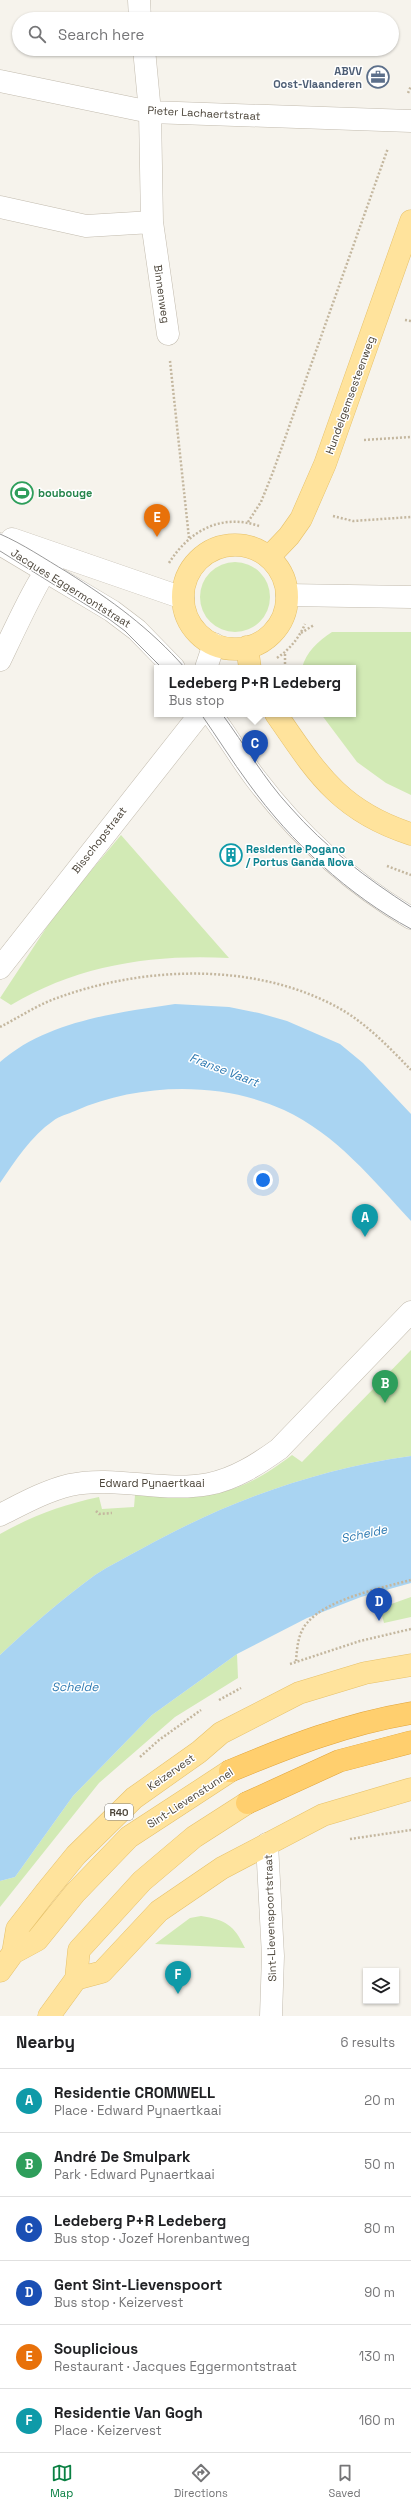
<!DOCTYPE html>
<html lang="en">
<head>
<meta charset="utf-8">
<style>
  :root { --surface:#fff; --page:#f2f2f2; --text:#202124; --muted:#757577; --line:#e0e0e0; --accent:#0b8043 }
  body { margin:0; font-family:"Space Grotesk",sans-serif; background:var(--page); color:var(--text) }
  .controls { position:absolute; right:12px; bottom:12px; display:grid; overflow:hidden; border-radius:0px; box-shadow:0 1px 3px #0004 }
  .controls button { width:36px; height:36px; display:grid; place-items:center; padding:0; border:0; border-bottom:1px solid var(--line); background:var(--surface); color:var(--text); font:20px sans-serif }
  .you { position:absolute; left:263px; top:1180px; width:14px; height:14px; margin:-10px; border:3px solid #fff; border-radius:50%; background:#1a73e8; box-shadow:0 0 0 6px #1a73e833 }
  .badge { display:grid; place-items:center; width:26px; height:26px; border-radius:50%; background:var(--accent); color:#fff; font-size:13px; font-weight:700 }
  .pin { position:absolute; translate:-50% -33px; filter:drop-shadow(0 1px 2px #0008) }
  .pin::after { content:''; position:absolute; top:21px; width:14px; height:12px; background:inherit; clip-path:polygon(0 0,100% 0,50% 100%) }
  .popup { position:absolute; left:154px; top:665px; width:202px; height:52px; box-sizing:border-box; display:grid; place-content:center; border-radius:0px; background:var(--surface); filter:drop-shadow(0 1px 3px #0005); font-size:13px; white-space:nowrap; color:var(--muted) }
  .popup b { font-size:15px; color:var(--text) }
  .popup::after { content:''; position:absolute; left:50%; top:100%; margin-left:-8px; border:8px solid transparent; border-top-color:var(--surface) }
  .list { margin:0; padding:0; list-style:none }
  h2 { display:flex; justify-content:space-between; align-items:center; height:52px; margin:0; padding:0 16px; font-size:17px }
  h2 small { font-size:13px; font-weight:400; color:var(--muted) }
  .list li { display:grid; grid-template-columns:26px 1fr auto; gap:12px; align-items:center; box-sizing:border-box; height:64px; padding:0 16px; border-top:1px solid var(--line) }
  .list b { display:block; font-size:15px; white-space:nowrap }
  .list p { margin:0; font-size:13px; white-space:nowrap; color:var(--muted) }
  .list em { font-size:13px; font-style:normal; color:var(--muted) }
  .icon { flex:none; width:22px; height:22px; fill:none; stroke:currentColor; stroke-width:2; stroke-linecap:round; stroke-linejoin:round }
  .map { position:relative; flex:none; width:411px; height:2016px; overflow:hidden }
  .search { position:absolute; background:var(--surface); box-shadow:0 1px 3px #0004; left:12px; right:12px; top:12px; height:44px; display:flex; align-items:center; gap:10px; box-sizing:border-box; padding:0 14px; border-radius:22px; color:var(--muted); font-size:15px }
  .sheet { height:436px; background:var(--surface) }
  nav { display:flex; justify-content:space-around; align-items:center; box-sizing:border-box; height:56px; border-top:1px solid var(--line); background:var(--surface); font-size:11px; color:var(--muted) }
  nav a { display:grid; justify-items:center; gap:2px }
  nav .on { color:var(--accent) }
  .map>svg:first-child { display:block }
  .green { fill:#d2eab5 }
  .water { fill:#a9d4f2 }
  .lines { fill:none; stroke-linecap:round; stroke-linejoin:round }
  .minor-casing { stroke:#c2bbae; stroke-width:23 }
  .major-casing { stroke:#e6c16a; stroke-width:23 }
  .highway-casing { stroke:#e0a43c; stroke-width:23 }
  .path { stroke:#c4b79f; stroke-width:2.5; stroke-dasharray:2 2; stroke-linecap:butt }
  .minor { stroke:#fff; stroke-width:22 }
  .major { stroke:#ffe39c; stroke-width:22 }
  .highway { stroke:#ffcf6e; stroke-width:22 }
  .tram { stroke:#9a9a9a; stroke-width:1 }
  .labels { text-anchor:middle; stroke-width:3; stroke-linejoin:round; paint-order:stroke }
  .shield { fill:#fff; stroke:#817c74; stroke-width:1 }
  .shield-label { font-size:10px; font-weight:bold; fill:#4b4439 }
  .service-label { font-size:11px; font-weight:bold; fill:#4e5e75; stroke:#fff; text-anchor:end }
  .street-label { font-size:11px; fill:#4b4439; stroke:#fff }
  .leisure-label { font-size:11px; font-weight:bold; fill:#27864d; stroke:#fff; text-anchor:start }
  .culture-label { font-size:11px; font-weight:bold; fill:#0d838f; stroke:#fff; text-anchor:start }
  .water-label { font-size:12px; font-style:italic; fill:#2e7ab2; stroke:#fff }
</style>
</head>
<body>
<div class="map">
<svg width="411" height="2016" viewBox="0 0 411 2016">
  <rect width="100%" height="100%" fill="#f6f3ec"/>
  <!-- green -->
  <path class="green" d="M200 597a35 35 0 1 1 70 0a35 35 0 1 1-70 0Z
    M332,632H411V795L386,783L357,762L321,714H353V668H302C306,652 318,641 332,632Z
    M121,835L229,958C152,954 78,965 11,1005L0,998L58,910Z
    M411,1350V1456C316,1469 226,1502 143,1548C127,1557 110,1565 95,1575C62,1599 30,1627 0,1655V1534C34,1515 62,1505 99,1497L102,1509L134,1507L135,1495C206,1498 233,1500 292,1455L302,1462Z
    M411,1597V1617L384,1623L380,1608Z
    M237,1654L238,1678L175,1717L99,1783L0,1907V1881L15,1877L73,1796L152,1715Z
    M201,1916C226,1920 234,1925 245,1948L155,1944L190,1918Z"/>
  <!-- water -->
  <path class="water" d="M175,1004L229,1007L259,1013L287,1021L340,1044L363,1063L411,1114V1221C373,1180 336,1134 284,1110C221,1081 138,1083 75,1111C68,1114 59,1116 53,1121C31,1136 15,1161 0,1183V1062C47,1021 115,1013 175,1004Z
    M411,1456V1583L361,1597L307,1618L237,1654L152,1715L73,1796L15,1877L0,1881V1655C30,1627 62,1599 95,1575C110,1565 127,1557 143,1548C226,1502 316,1469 411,1456Z"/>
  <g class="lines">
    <!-- minor casing -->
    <g class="minor-casing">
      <path id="minor" d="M139,0L140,19
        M144,49L150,112L152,222L168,334
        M0,81L150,112L411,121
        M0,207L86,226L152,222
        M12,539L183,598
        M0,544L112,611L137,630L174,668
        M287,595L411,597
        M0,660C8,644 43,566 55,561
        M206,668L214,644
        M211,714C227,735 240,758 256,779C298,834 351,883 411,918
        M0,968L200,714
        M0,1515C22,1504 45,1491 70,1485C115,1475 163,1493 209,1484C235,1479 258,1464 279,1449L411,1312
        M267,1844L273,1956L271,2016"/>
    </g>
    <!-- major casing -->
    <g class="major-casing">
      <path id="major" d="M183 597a52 52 0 1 1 104 0a52 52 0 1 1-104 0Z
        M269,557L289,536L301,519L325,464L411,221
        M247,647L250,668
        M276,714C316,772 339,811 411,834
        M13,1953L37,1940L75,1893L129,1837L230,1771
        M0,1971L13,1953L17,1929L45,1893L76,1855L134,1798L199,1752L221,1733L299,1693L365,1673L411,1665
        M76,1979L79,1950L142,1881L194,1837L247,1803
        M49,2016L76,1979L102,1972L159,1911L222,1868L323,1815L411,1789"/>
    </g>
    <!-- highway casing -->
    <g class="highway-casing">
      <path id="highway" d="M230,1771C290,1746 346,1724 411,1713
        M247,1803L339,1761L411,1742"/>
    </g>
    <!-- path -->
    <path class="path" d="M408,93L411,86
      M405,320L411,321
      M170,361L189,538
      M364,440L411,437
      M333,516L353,521L411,517
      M248,522L261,502L273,472L388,148
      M169,563C189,531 221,513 259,526
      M301,633L314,625
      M277,658C290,649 299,638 305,624
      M285,668V653
      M387,866L411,875
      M0,1027C18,1018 37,1005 57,998C144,966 254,962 337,1007C365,1022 389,1047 411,1070
      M96,1511L99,1514L112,1513
      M296,1661C297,1648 298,1633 307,1623C327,1599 381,1588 411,1580
      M290,1664L360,1641L411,1629
      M219,1700L241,1688
      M140,1757L159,1740L201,1710
      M350,1839L411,1830"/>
    <!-- minor -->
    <use href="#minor" class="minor"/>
    <!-- major -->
    <use href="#major" class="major"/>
    <!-- highway -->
    <use href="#highway" class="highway"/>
    <!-- tram -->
    <path class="tram" d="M0,534C23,544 45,559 67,572C111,600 150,628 185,668
      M0,551L109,619L125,631L162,668
      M201,714C217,737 232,761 249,784C291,842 348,895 411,929
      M222,714C245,745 264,779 290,807C325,847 366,878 411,907"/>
  </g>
  <!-- icons -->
  <defs>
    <g id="office-ring" transform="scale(1.15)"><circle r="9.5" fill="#fff" stroke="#5c6f8a" stroke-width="1.5"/><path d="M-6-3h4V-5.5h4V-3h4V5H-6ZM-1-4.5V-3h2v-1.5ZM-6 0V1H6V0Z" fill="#5c6f8a"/></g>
    <g id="stadium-ring" transform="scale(1.15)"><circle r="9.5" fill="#fff" stroke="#2e9e5b" stroke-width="1.5"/><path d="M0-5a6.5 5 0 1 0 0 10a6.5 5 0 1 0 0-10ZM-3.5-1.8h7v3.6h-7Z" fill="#2e9e5b"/></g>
    <g id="building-ring" transform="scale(1.15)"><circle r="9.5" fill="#fff" stroke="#0f9aa8" stroke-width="1.5"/><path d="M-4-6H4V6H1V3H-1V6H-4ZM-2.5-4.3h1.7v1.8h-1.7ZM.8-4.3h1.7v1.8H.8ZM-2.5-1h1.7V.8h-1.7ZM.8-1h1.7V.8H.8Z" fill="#0f9aa8"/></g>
  </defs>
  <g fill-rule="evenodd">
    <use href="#office-ring" x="378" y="77"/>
    <use href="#stadium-ring" x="22" y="493"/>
    <use href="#building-ring" x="231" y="855"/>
  </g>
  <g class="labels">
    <!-- shield labels -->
    <rect class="shield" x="105" y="1804" width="28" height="16" rx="3"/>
    <g class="shield-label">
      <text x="119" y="1816">R40</text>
    </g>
    <!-- service labels -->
    <g class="service-label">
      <text x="362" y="75">ABVV<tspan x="362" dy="13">Oost-Vlaanderen</tspan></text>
    </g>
    <!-- street labels -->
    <g class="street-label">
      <text transform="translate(204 113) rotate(3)" y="4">Pieter Lachaertstraat</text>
      <text transform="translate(162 294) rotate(82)" y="4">Binnenweg</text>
      <text transform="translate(350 395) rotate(-70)" y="4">Hundelgemsesteenweg</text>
      <text transform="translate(71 588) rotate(32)" y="4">Jacques Eggermontstraat</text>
      <text transform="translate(99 840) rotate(-52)" y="4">Bisschopstraat</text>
      <text x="152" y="1487">Edward Pynaertkaai</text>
      <text transform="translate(171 1772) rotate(-35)" y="4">Keizervest</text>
      <text transform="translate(190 1798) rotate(-33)" y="4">Sint-Lievenstunnel</text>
      <text transform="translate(270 1918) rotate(-92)" y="4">Sint-Lievenspoortstraat</text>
    </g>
    <!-- leisure labels -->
    <g class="leisure-label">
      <text x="38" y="497">boubouge</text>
    </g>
    <!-- culture labels -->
    <g class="culture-label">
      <text x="246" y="853">Residentie Pogano<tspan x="246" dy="13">/ Portus Ganda Nova</tspan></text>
    </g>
    <!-- water labels -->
    <g class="water-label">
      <text transform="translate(224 1070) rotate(21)" y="4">Franse Vaart</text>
      <text transform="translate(364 1534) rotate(-12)" y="4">Schelde</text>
      <text x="75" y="1691">Schelde</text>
    </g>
  </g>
</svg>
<div class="controls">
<button><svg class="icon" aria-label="layers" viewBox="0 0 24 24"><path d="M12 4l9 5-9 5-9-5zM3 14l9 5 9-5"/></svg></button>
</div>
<div class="you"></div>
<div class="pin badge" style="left:365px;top:1237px;background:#0f9aa8">A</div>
<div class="pin badge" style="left:385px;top:1403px;background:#2e9e5b">B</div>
<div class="pin badge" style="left:255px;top:763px;background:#1a4fb4">C</div>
<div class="popup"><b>Ledeberg P+R Ledeberg</b>Bus stop</div>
<div class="pin badge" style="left:379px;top:1621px;background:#1a4fb4">D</div>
<div class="pin badge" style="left:157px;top:537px;background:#e8710a">E</div>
<div class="pin badge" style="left:178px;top:1994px;background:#0f9aa8">F</div>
<div class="search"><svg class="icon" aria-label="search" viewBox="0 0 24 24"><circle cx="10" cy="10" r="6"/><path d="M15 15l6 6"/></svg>Search here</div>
</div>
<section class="sheet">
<h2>Nearby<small>6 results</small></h2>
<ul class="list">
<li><span class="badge" style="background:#0f9aa8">A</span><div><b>Residentie CROMWELL</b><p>Place · Edward Pynaertkaai</p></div><em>20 m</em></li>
<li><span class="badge" style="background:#2e9e5b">B</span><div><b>André De Smulpark</b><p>Park · Edward Pynaertkaai</p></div><em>50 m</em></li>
<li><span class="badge" style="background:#1a4fb4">C</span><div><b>Ledeberg P+R Ledeberg</b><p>Bus stop · Jozef Horenbantweg</p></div><em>80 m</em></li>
<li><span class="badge" style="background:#1a4fb4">D</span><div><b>Gent Sint-Lievenspoort</b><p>Bus stop · Keizervest</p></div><em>90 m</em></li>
<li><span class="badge" style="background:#e8710a">E</span><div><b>Souplicious</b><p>Restaurant · Jacques Eggermontstraat</p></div><em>130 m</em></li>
<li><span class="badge" style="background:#0f9aa8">F</span><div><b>Residentie Van Gogh</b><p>Place · Keizervest</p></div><em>160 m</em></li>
</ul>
</section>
<nav>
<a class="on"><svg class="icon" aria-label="map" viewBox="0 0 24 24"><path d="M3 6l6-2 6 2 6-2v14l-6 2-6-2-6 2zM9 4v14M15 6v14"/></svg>Map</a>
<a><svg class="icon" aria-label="directions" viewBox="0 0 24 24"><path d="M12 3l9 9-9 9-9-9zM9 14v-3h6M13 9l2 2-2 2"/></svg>Directions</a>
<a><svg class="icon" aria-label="saved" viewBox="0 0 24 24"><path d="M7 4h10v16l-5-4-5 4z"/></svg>Saved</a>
</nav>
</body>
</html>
